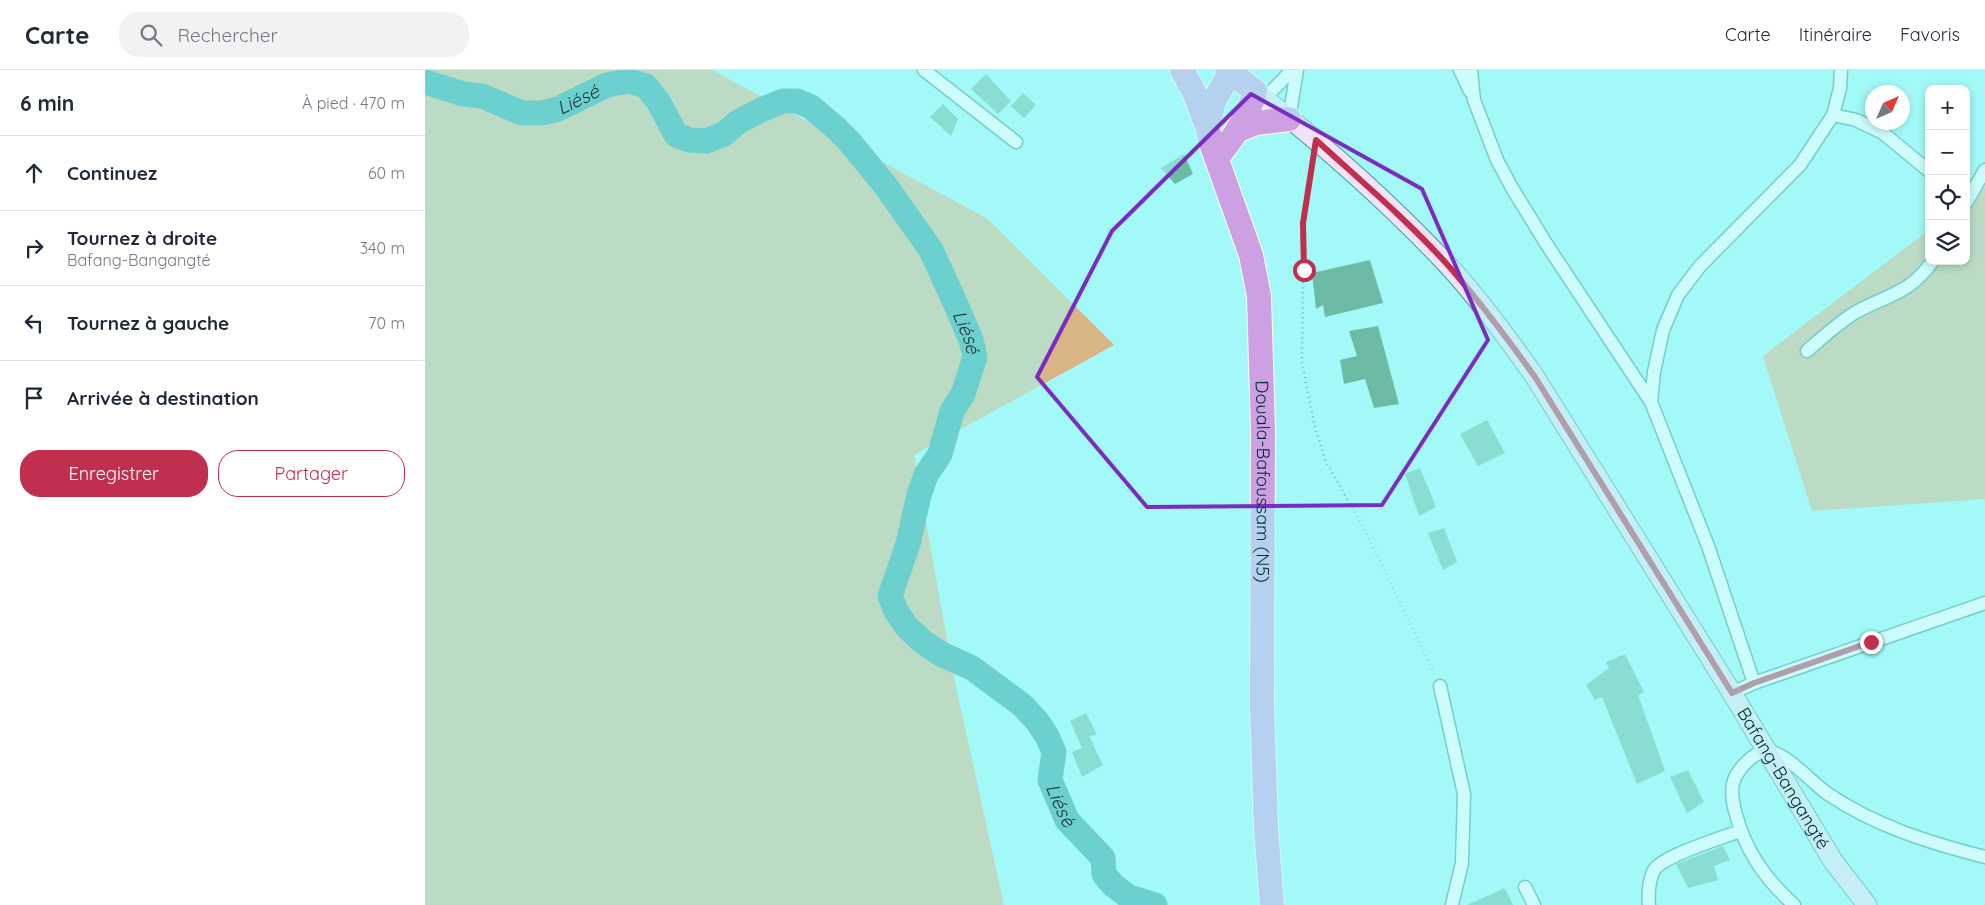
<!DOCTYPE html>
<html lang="fr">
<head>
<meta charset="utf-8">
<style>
  :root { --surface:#fff; --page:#f2f2f3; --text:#1f2937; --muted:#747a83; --line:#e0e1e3; --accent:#c02f4d }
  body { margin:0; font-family:Quicksand,sans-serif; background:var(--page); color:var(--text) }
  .controls { position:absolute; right:15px; top:15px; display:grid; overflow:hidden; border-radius:10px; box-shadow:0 2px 8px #0003 }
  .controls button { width:45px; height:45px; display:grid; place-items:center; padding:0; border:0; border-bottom:1px solid var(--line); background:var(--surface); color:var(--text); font:25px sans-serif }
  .compass { position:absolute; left:1440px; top:15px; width:45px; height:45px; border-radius:50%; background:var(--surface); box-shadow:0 2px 8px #0003; rotate:45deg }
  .stop { position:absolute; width:15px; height:15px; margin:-11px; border:4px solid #c02f4d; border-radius:50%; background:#fff }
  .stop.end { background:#c02f4d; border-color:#fff; box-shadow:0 1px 5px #0008 }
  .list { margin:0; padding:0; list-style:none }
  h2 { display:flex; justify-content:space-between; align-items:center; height:65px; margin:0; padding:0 20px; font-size:21px }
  h2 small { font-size:16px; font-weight:400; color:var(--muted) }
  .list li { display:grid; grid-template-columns:32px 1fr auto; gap:15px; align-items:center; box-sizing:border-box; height:75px; padding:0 20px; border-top:1px solid var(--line) }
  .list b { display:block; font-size:19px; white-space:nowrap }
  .list p { margin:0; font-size:16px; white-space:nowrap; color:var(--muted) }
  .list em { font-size:16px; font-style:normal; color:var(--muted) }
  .actions { display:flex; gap:10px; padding:15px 20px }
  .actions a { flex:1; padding:11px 0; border:1px solid var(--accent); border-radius:20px; text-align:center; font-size:18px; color:var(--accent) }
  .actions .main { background:var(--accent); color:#fff }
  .icon { flex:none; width:28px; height:28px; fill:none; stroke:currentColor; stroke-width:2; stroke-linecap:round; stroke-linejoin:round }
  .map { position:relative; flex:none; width:1560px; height:835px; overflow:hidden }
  header { display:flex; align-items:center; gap:30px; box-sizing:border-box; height:70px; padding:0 25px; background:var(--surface); border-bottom:1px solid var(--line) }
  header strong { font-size:24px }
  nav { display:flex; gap:28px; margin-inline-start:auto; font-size:18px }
  .search { width:350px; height:45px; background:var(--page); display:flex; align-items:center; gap:12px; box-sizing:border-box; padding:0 18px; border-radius:20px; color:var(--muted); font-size:19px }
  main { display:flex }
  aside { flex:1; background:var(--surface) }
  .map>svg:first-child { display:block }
  .green { fill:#d9b585 }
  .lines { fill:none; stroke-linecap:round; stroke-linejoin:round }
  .river { stroke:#2b9e9d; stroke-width:25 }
  .building { fill:#6dbaa5 }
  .street-casing { stroke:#419897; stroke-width:15 }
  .secondary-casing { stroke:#419897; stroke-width:21 }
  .highway-casing { stroke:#fff; stroke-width:26 }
  .path { stroke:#73bab9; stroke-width:2.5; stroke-dasharray:1 4; stroke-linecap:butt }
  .street { stroke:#fff; stroke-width:12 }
  .secondary { stroke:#f0e2f7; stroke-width:19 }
  .highway { stroke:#cda0e4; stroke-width:24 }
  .route { stroke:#c02f4d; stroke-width:6 }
  .marked { fill:none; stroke:#7b2cbf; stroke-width:4; stroke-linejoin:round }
  .labels { text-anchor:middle; stroke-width:4; stroke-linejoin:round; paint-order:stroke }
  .street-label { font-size:18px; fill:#052c2c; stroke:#a3f9f7 }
  .water-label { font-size:19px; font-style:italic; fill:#213a39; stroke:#a3f9f7 }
</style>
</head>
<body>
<header>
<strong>Carte</strong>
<div class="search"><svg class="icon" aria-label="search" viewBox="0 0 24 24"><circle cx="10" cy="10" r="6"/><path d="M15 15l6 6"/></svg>Rechercher</div>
<nav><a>Carte</a><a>Itinéraire</a><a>Favoris</a></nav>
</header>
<main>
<aside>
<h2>6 min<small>À pied · 470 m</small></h2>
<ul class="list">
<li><svg class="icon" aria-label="ahead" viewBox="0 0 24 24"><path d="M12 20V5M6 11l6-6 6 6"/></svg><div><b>Continuez</b></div><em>60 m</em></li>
<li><svg class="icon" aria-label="right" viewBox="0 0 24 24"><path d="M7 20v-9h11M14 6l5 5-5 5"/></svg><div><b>Tournez à droite</b><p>Bafang-Bangangté</p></div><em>340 m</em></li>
<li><svg class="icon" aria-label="left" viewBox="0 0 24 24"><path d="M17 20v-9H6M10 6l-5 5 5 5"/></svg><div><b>Tournez à gauche</b></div><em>70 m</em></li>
<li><svg class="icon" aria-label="arrive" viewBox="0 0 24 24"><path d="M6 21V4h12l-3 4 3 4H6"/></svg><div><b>Arrivée à destination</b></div></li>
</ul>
<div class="actions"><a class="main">Enregistrer</a><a>Partager</a></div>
</aside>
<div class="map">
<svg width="1560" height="835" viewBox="0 0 1560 835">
  <rect width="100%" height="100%" fill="#a3f9f7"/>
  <!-- green -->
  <path class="green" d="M0,0H287L563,149L689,275L489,385L528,603L579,835H0Z
    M1560,117V429L1387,441L1338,286L1504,160V191H1541V132Z"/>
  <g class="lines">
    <!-- river -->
    <path class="river" id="s1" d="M0,12L38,24L57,26L97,43H117L133,39L182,15L204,11L221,16L233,31L251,65L264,70L281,71L299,64L313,52L336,40L358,31H372L386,37L412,59L423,70L460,115L506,180L531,235L546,270L550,287L538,324L527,341L515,384L501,405L494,425L483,474L465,526L471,541L482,557L497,571L514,583L547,598L597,635L612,651L622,666L629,682L625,710L642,750L678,788L679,804L688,815L704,827L730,835"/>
  </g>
  <!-- building -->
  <path class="building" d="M561,4L586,31L573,44L546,19Z
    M598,23L611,35L599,48L586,36Z
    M518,34L533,49L526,66L505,47Z
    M759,84L768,104L750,114L736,98Z
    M945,190L958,233L900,247L898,235L891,239L887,203Z
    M953,256L974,334L949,338L940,309L919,314L915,290L932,286L924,261Z
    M1062,350L1080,383L1053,396L1035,364Z
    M995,398L1011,437L994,446L980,404Z
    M1019,458L1032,492L1018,500L1003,463Z
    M1200,584L1219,622L1213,625L1240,701L1212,714L1177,627L1170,630L1161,615L1184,598L1181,592Z
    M661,643L672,665L664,666L678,695L657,707L647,682L657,678L645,651Z
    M1263,700L1279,732L1262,743L1245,707Z
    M1298,776L1305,790L1289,796L1293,810L1263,818L1251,794Z
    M1080,818L1088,835H1042Z"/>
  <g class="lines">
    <!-- street casing -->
    <g class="street-casing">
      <path id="street" d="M499,0L591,72
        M1035,0L1045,21
        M1046,0L1049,30L1072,90L1087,118L1122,175L1226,332
        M840,28L867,0
        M1408,45L1431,50L1458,63L1504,101
        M864,49L872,0
        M1541,133L1560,100
        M1382,281C1398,267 1413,253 1431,242C1464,224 1483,225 1508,191
        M1329,613L1283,476L1226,332L1229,302L1238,260L1253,225L1275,196L1375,95L1408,45L1415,18L1416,0
        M1015,616L1039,724L1037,793L1027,835
        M1307,623L1329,613L1560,533
        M1100,817L1109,835
        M1224,835C1223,825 1224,809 1229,800C1239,785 1297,768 1315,761
        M1369,835C1339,808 1320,780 1310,741C1308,733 1306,723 1308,714C1310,702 1328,682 1341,681C1360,681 1388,714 1403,724C1450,756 1505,773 1560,787"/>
    </g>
    <!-- secondary casing -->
    <g class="secondary-casing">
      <g id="secondary">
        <path id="s2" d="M830,21C897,73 961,130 1019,191C1053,227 1082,267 1110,307L1307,623L1408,791L1442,835"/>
      </g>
    </g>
    <!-- highway casing -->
    <g class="highway-casing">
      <g id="highway">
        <path d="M757,0L768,20L782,56"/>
        <path id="s3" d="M805,3L790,29L782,56L787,76L826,185L834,226L838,361L837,634L841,759L847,835"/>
        <path d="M814,60L831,53L864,49"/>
        <path d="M792,88C809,66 823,48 830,21L802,0"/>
      </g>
    </g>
    <!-- path -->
    <path class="path" d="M888,88L879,153L877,293L890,358L901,392L940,460L1010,605"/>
    <!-- street -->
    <use href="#street" class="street"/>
    <!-- secondary -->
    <use href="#secondary" class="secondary"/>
    <!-- highway -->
    <use href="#highway" class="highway"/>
  </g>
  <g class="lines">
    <!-- route -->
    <path class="route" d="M879,200L878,153L891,70C935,110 981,149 1021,193C1053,229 1082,268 1110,307L1307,623L1329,613L1446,572"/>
  </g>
  <!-- marked area -->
  <path d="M0 0H1560V835H0ZM826,24L997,119L1063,270L957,435L722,437L612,307L687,161Z" fill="#a3f9f7" fill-opacity=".55" fill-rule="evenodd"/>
  <path class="marked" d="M826,24L997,119L1063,270L957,435L722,437L612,307L687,161Z"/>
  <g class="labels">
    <!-- street labels -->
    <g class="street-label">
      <text dy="6" stroke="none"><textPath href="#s3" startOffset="422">Douala-Bafoussam (N5)</textPath></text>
      <text dy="6" stroke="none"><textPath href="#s2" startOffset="874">Bafang-Bangangté</textPath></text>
    </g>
    <!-- water labels -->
    <g class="water-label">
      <text dy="7" stroke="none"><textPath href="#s1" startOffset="161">Liésé</textPath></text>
      <text dy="7" stroke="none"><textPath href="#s1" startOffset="716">Liésé</textPath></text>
      <text dy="7" stroke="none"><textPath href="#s1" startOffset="1286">Liésé</textPath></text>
    </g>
  </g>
</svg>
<div class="controls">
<button>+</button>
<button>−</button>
<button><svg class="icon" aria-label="locate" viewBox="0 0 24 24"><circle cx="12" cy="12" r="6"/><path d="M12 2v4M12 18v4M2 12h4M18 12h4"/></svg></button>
<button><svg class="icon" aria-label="layers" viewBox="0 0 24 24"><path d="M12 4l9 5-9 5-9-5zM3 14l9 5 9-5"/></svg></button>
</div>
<svg class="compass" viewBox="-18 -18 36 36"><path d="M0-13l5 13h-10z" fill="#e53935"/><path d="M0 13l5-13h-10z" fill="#747a83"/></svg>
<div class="stop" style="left:879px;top:200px"></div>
<div class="stop end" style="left:1446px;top:572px"></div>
</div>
</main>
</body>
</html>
